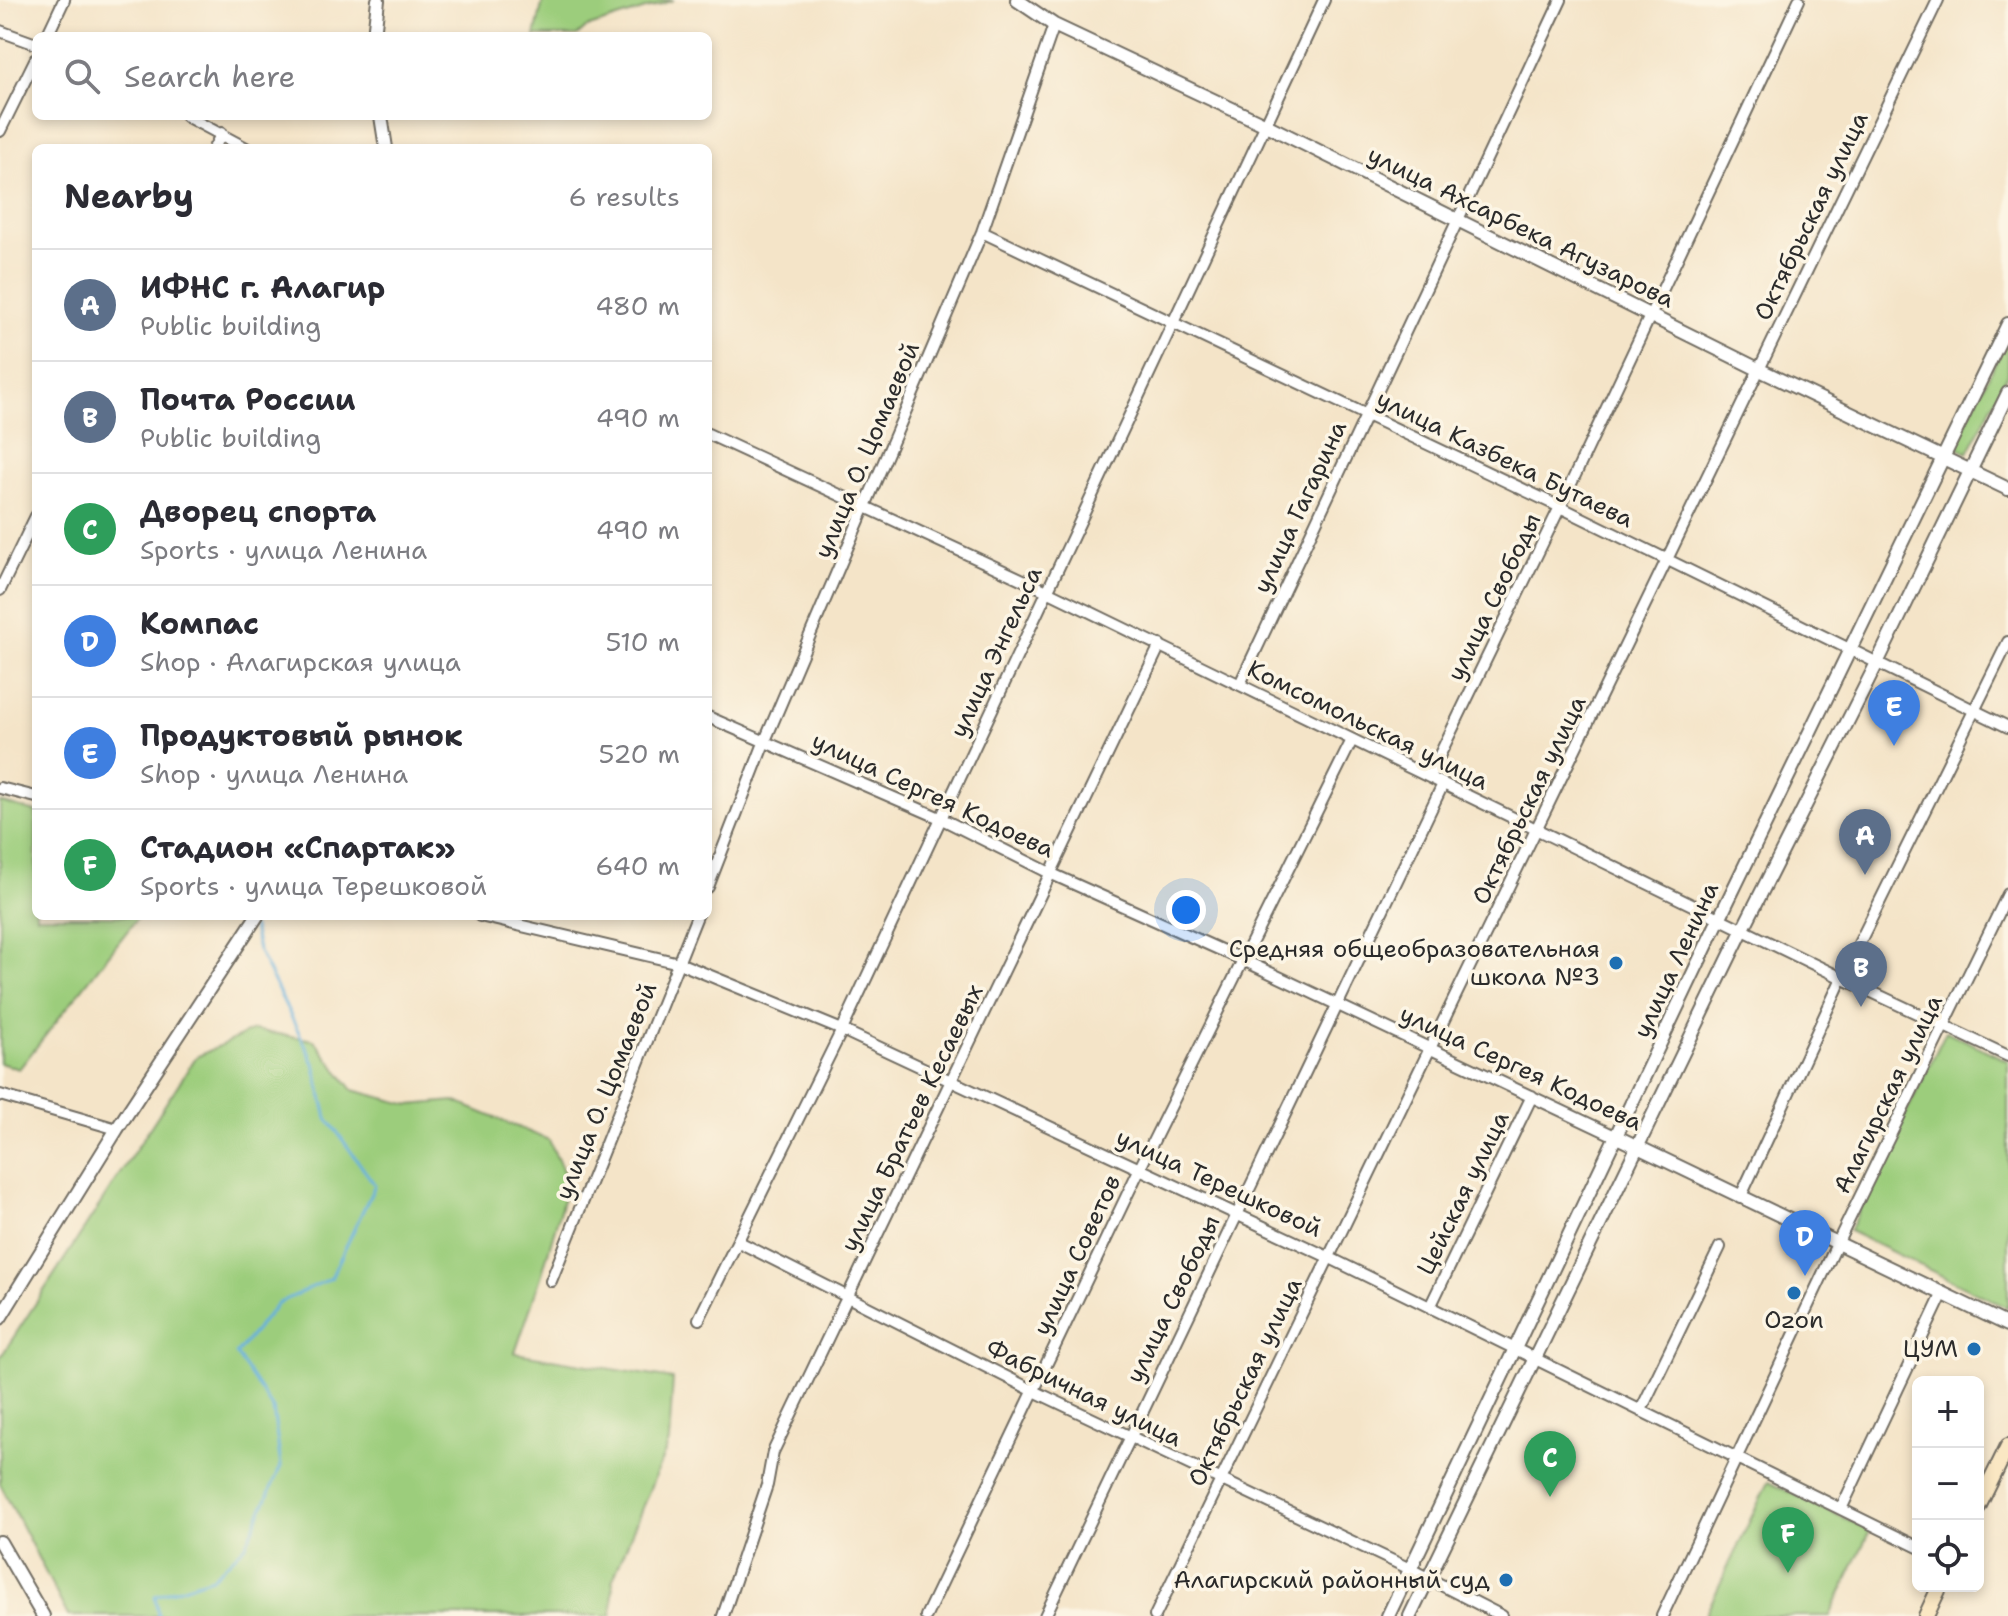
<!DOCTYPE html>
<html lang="en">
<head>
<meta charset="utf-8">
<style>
  :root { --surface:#fff; --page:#f2f2f3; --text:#2b2b33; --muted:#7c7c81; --line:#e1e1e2; --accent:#d93025 }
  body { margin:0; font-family:"Shantell Sans",sans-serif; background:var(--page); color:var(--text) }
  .controls { position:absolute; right:24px; bottom:24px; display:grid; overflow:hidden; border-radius:12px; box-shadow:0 4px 12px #0003 }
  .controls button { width:72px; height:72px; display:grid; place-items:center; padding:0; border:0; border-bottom:2px solid var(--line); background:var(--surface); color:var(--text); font:40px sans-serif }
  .you { position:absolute; left:1186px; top:910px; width:28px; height:28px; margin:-20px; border:6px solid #fff; border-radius:50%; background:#1a73e8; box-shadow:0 0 0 12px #1a73e833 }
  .badge { display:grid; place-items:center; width:52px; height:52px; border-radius:50%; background:var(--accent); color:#fff; font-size:26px; font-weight:700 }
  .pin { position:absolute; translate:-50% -66px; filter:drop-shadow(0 2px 4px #0008) }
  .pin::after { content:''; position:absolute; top:42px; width:28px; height:24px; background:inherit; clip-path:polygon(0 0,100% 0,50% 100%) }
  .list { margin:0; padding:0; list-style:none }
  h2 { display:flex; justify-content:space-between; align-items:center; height:104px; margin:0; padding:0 32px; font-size:34px }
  h2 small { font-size:26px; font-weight:400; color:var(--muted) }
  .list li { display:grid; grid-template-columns:52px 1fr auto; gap:24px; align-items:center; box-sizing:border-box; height:112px; padding:0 32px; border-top:2px solid var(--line) }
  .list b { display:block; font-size:30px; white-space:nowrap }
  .list p { margin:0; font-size:26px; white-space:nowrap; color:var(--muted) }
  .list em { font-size:26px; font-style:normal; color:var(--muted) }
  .icon { flex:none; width:44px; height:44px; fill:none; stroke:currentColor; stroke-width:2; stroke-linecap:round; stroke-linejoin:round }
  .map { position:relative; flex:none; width:2008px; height:1616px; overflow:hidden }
  .search { position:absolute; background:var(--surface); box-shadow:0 4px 12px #0003; left:32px; top:32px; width:680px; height:88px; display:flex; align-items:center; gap:20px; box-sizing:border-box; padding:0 28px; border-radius:12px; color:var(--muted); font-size:30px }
  .panel { position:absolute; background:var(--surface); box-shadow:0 4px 12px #0003; left:32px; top:144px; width:680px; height:776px; border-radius:12px }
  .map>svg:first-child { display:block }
  .green { fill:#9ccd7c; stroke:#647c54; stroke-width:2 }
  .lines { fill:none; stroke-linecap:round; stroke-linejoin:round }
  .stream { stroke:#65b0dd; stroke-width:3 }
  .minor-casing { stroke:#716c62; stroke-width:14 }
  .tertiary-casing { stroke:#716c62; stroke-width:16 }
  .secondary-casing { stroke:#716c62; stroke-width:18 }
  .minor { stroke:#fff; stroke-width:10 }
  .tertiary { stroke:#fff; stroke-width:12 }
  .secondary { stroke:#fae7c3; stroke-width:14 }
  .poi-dot { fill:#1f6fb2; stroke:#fcf5e5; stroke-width:3 }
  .labels { text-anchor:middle; stroke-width:7; stroke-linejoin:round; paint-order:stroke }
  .street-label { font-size:24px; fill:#2b2b2b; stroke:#fcf5e5 }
  .poi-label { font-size:24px; fill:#2b2b2b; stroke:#fcf5e5; text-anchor:end }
</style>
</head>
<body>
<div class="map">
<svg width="2008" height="1616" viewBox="0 0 2008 1616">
  <rect width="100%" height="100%" fill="#fcf5e5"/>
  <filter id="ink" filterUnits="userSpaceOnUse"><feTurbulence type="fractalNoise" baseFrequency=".0125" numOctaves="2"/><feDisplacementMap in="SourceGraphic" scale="16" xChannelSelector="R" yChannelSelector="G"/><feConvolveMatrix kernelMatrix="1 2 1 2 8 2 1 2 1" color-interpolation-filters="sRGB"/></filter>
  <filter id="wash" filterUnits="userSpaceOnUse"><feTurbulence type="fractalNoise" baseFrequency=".006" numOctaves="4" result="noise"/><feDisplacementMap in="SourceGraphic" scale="32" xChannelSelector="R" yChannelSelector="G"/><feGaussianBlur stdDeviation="1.8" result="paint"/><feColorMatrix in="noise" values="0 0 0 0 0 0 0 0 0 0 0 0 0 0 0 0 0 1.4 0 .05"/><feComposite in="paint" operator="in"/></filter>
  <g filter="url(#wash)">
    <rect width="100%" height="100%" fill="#f4e4c8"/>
    <!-- green -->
    <path class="green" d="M543,0H674L586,28L577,36H535Z
      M2008,337V374L1968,453L1954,446Z
      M0,802L36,812V916H139L19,1069L0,1063Z
      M253,1030L314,1040L353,1090L410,1105L454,1101L549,1140L568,1182L542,1274L515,1353L673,1379L669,1442L613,1579L612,1616H68L0,1484V1358L196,1057Z
      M1946,1031L2008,1061V1308L1849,1231Z
      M1768,1482L1870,1530L1830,1616H1705Z"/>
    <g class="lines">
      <!-- stream -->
      <path class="stream" d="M158,1616L155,1596L212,1578L246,1545L281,1466L273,1409L236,1354L277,1304L331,1278L375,1185L327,1118L314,1063L258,950L253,927"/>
    </g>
  </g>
  <g filter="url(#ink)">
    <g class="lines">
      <!-- minor casing -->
      <g class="minor-casing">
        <path id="minor" d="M0,31L36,44
          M47,36L64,0
          M186,116L246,148
          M0,131L36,58
          M214,148L222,133
          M982,232L1560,507L2008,727
          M708,434L1047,591L1842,978L2008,1056
          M0,590L36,516
          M1240,684L1561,0
          M708,717L940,818L1052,874L1243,960L1617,1137
          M1429,777L1560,507L1799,0
          M0,788L36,797
          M708,887L764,743L982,232L1054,25
          M480,916L679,963L842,1030L1328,1257L1918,1547
          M0,1095L117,1129
          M1740,1198L1842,978L2008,642
          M739,1242L1034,1391L1410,1569L1502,1616
          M551,1281L697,916
          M1430,1307L1532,1096
          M699,1319L842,1030L1324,0
          M1641,1410L1720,1247
          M1841,1509L1943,1293
          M723,1616L767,1485L773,1452L1160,645
          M926,1616L1140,1168L1352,740
          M1045,1616L1443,784
          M1155,1616L1938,0
          M1662,1616L1837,1244L2008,894"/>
      </g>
      <!-- tertiary casing -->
      <g class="tertiary-casing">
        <path id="tertiary" d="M1017,0L1054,25L1266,125L1760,370L2008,489
          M374,36L378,0
          M381,116L386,148
          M1617,1137L2008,1325
          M0,1318L117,1129L257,916
          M0,1542L43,1616
          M1388,1616L1720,917L2008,324
          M1410,1616L1743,929L1877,663L2008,393"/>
      </g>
      <!-- secondary casing -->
      <g class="secondary-casing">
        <path id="secondary" d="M1978,1507L2008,1446
          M1926,1616L1940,1586"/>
      </g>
      <!-- minor -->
      <use href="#minor" class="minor"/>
      <!-- tertiary -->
      <use href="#tertiary" class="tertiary"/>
      <!-- secondary -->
      <use href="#secondary" class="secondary"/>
    </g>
  </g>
  <!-- markers -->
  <g class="poi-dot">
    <circle cx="1616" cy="963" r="8"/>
    <circle cx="1794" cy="1293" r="8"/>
    <circle cx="1974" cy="1349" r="8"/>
    <circle cx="1506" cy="1580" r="8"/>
  </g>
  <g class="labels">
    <!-- street labels -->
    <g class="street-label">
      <text transform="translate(1811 216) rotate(-64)" y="8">Октябрьская улица</text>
      <text transform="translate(1521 227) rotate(26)" y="8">улица Ахсарбека Агузарова</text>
      <text transform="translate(867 450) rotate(-67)" y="8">улица О. Цомаевой</text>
      <text transform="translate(1505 459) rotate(26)" y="8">улица Казбека Бутаева</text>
      <text transform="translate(1300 507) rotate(-65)" y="8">улица Гагарина</text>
      <text transform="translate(1494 597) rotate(-64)" y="8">улица Свободы</text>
      <text transform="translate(996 652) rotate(-65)" y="8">улица Энгельса</text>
      <text transform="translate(1368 725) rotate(26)" y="8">Комсомольская улица</text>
      <text transform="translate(933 795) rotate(25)" y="8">улица Сергея Кодоева</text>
      <text transform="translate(1529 800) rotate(-64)" y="8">Октябрьская улица</text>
      <text transform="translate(1676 960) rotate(-65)" y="8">улица Ленина</text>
      <text transform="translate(1521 1068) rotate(25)" y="8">улица Сергея Кодоева</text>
      <text transform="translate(606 1091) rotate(-68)" y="8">улица О. Цомаевой</text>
      <text transform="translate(1888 1094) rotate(-64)" y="8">Алагирская улица</text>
      <text transform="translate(912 1118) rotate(-64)" y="8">улица Братьев Кесаевых</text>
      <text transform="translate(1219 1183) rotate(25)" y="8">улица Терешковой</text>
      <text transform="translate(1463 1193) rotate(-64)" y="8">Цейская улица</text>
      <text transform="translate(1077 1255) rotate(-65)" y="8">улица Советов</text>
      <text transform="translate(1173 1299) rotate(-64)" y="8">улица Свободы</text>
      <text transform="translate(1245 1382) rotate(-64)" y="8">Октябрьская улица</text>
      <text transform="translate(1084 1393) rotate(26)" y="8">Фабричная улица</text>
    </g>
    <!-- poi labels -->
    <g class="poi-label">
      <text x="1600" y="957">Средняя общеобразовательная<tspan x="1600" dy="28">школа №3</tspan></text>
      <text x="1794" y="1328" text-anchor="middle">Ozon</text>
      <text x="1958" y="1357">ЦУМ</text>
      <text x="1490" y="1588">Алагирский районный суд</text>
    </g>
  </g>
</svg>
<div class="controls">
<button>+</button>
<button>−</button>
<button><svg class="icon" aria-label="locate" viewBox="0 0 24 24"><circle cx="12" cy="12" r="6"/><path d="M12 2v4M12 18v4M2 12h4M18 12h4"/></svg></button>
</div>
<div class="you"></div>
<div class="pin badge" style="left:1865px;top:875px;background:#5c6f8a">A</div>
<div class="pin badge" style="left:1861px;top:1007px;background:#5c6f8a">B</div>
<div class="pin badge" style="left:1550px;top:1497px;background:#2e9e5b">C</div>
<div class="pin badge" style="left:1805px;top:1276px;background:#3f7fe0">D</div>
<div class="pin badge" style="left:1894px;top:746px;background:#3f7fe0">E</div>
<div class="pin badge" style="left:1788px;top:1573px;background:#2e9e5b">F</div>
<div class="search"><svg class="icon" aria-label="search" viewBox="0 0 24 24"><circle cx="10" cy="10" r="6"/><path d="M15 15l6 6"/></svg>Search here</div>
<section class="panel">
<h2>Nearby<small>6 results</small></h2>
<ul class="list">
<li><span class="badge" style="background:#5c6f8a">A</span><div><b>ИФНС г. Алагир</b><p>Public building</p></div><em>480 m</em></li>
<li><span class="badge" style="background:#5c6f8a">B</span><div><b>Почта России</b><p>Public building</p></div><em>490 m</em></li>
<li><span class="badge" style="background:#2e9e5b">C</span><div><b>Дворец спорта</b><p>Sports · улица Ленина</p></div><em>490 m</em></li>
<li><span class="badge" style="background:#3f7fe0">D</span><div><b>Компас</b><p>Shop · Алагирская улица</p></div><em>510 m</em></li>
<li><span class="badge" style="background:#3f7fe0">E</span><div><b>Продуктовый рынок</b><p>Shop · улица Ленина</p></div><em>520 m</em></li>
<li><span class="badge" style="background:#2e9e5b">F</span><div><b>Стадион «Спартак»</b><p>Sports · улица Терешковой</p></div><em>640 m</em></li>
</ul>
</section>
</div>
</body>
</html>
